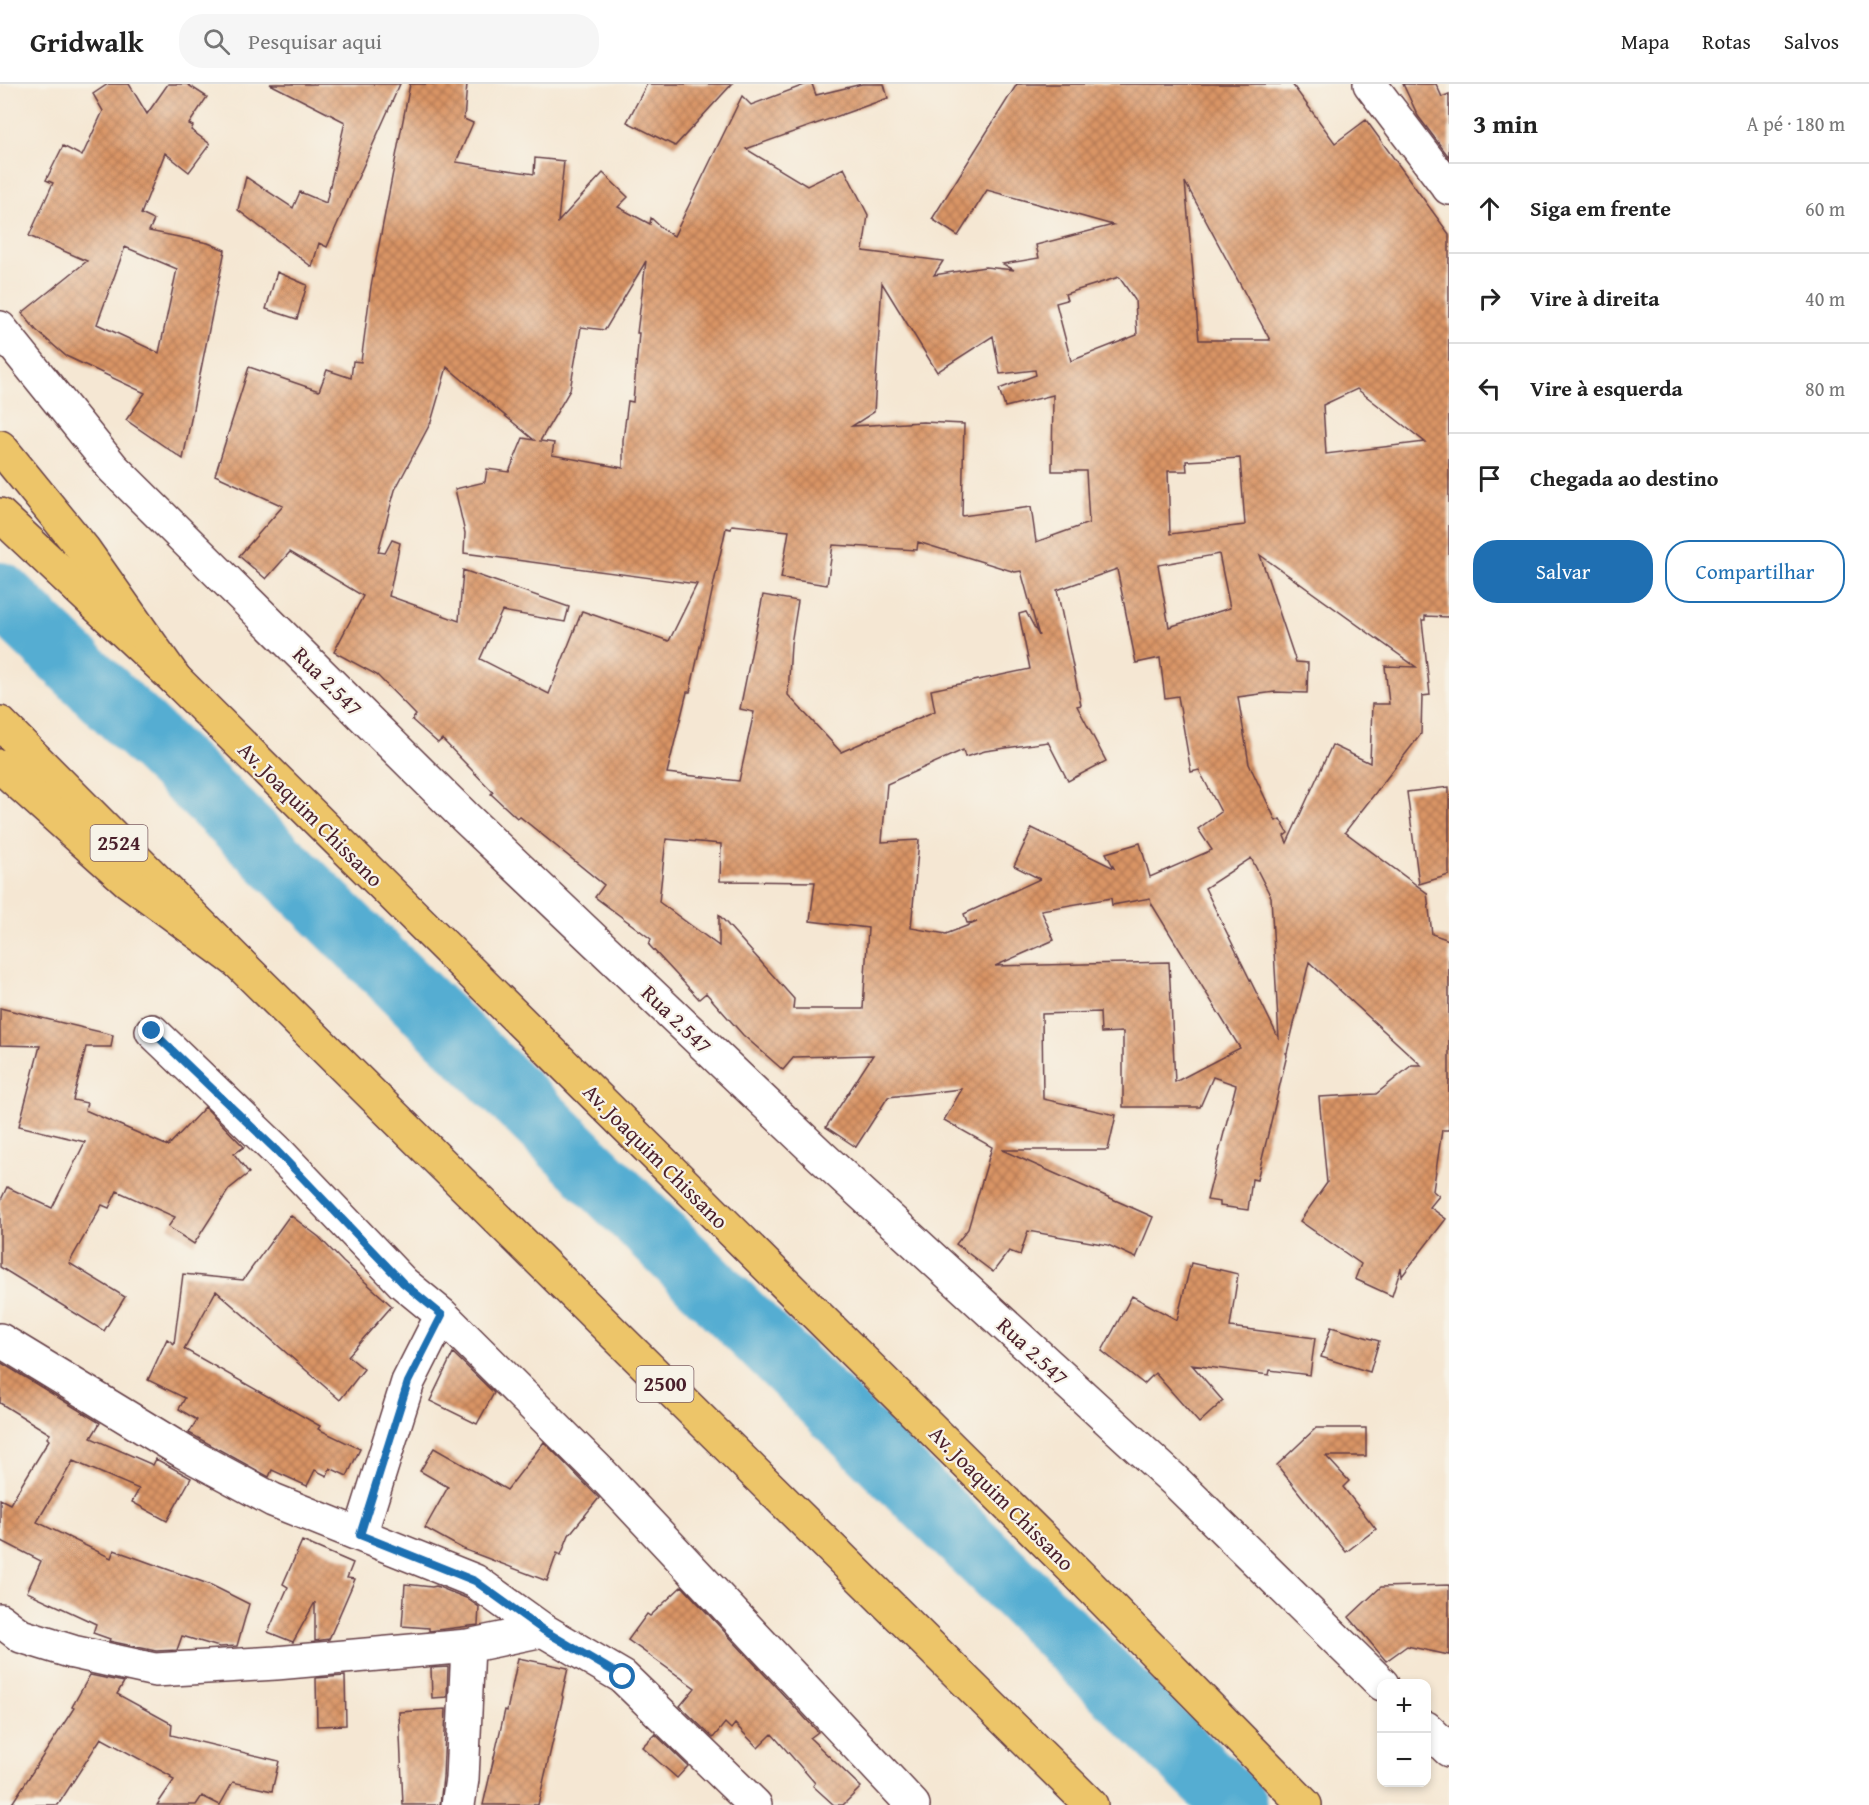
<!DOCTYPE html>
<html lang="pt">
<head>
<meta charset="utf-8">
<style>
  :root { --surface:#fff; --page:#f6f6f6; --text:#222; --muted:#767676; --line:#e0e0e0; --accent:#1f6fb2 }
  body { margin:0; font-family:"Gentium Book Plus",serif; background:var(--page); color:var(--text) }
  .controls { position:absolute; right:18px; bottom:18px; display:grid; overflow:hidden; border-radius:12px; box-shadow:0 3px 9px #0003 }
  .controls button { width:54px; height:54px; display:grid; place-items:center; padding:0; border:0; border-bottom:2px solid var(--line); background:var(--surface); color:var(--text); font:30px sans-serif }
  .stop { position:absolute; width:18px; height:18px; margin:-14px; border:4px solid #1f6fb2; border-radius:50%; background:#fff }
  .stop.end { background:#1f6fb2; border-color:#fff; box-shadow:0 2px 6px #0008 }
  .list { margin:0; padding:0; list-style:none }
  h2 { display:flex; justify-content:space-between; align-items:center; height:78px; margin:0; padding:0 24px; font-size:26px }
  h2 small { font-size:20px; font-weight:400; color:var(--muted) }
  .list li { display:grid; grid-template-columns:39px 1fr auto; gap:18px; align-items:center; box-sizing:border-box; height:90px; padding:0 24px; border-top:2px solid var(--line) }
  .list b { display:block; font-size:22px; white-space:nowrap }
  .list em { font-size:20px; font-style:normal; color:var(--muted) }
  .actions { display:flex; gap:12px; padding:18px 24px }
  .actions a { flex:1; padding:14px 0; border:2px solid var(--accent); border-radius:24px; text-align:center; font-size:21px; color:var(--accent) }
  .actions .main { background:var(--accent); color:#fff }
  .icon { flex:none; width:33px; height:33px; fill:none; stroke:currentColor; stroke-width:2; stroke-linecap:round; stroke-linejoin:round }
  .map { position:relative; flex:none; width:1449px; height:1721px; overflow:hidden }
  header { display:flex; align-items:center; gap:36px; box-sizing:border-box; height:84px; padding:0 30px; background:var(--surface); border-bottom:2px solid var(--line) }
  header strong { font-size:28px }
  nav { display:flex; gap:33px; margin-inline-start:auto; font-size:21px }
  .search { width:420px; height:54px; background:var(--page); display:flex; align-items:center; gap:15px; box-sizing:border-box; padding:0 21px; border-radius:24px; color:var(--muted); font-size:22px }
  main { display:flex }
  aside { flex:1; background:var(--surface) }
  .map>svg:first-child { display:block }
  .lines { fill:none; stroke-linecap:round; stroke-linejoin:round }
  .river { stroke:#55add2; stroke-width:64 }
  .building { fill:url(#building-cross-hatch); fill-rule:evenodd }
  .minor-casing { stroke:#643d44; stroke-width:36 }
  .primary-casing { stroke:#643d44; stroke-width:36 }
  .trunk-casing { stroke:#643d44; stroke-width:36 }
  .minor { stroke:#fff; stroke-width:33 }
  .primary { stroke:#edc569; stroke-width:33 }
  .trunk { stroke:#edc569; stroke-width:33 }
  .route { stroke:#1f6fb2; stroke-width:8 }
  .labels { text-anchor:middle; stroke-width:4.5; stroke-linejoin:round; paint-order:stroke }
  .shield { fill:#f7f3e8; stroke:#7e5f64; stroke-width:1.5 }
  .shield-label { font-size:21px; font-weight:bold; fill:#4a1f2b }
  .street-label { font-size:22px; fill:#4a1f2b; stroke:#f7f3e8 }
</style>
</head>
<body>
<header>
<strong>Gridwalk</strong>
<div class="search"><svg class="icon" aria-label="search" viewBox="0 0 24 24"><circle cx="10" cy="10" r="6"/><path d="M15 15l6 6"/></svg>Pesquisar aqui</div>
<nav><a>Mapa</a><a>Rotas</a><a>Salvos</a></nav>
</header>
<main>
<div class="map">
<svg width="1449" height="1721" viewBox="0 0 1449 1721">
  <defs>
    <pattern id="building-cross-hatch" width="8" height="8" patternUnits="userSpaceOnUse" patternTransform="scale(1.5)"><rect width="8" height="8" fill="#d99465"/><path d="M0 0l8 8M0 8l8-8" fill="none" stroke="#b27853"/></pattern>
  </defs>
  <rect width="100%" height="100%" fill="#f7f3e8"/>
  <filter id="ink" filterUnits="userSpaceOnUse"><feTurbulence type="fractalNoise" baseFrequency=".0167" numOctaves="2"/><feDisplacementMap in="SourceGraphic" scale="12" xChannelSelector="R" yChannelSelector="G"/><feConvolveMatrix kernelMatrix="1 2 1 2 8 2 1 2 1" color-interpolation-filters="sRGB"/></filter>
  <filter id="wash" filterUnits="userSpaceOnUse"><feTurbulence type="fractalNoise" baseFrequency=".008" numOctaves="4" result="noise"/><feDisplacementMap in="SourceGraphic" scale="24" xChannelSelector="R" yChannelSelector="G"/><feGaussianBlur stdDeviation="1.35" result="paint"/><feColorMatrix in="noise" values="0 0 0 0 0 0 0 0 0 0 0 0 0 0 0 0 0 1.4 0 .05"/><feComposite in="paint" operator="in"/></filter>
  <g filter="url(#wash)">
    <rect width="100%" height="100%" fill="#f5e7d3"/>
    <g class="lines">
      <!-- river -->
      <path class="river" d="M0,510L266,766L1235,1721"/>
    </g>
    <g id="blocks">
      <!-- building -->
      <path class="building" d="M108,0H129L147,30L168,0H187L207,13L189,40L193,42L191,46L210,60L189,88L165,69L141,130L154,136L149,147L208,159L225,166L183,375L126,336L145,309L66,272L36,246L22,229L87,177L29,152L53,99L46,96L63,62L82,72L103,27L93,10ZM125,163L177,185L159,269L97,240Z
        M270,0H400L327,163L319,159L312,183L238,126L246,93L293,124L300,108L326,119L345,38Z
        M410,0H467L464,35L473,39L456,78L534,90L535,74L564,77L558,138L603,89L628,113L618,123L650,140L651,134L665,147L674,152L742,12L751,21L807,0H812L816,11L862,0H884L888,14L746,65L807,102L844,84L868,131L863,167L943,177L934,191L985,183L1014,186L1003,180L1039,174L1036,161L1113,141L987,106L958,152L932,135L1017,0H1292L1335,59L1366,36L1449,150V533L1425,532V536H1422L1430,611L1422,612L1421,650L1345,748L1427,809L1432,850L1449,856V1046H1442L1433,1107L1439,1112L1430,1123L1446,1135L1402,1192L1401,1184L1392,1212L1355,1195L1361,1180L1300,1137L1327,1099L1319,1013L1376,1010L1412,981H1421L1309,878L1287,969H1286L1287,971L1257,1096L1252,1095L1248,1126L1220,1122V1118L1207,1116L1236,1001L1213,993L1200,1023H1123V948L1101,949L1100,928L1042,930L1043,1015L1116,1031L1108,1066H1002L1153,1133L1136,1174L1108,1161L1028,1147L1020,1171L1009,1167L993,1188L956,1160L968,1145L992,1063L944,1036L962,1005L888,1013L856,1063L826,1043L873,971L794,973L783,986L743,951L706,909L699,915L649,861L651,855L595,813L604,801L519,732L517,734L491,710L493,708L442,655L438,659L412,636L416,631L377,591L334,568L363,512L290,468L266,495L239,472L283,422L215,391L249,283L319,307L327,286L351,294L353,277L361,278L371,202ZM1185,98L1270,256H1199ZM646,177L637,249H639L633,318L628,317L623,356V384L552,371L554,359L540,357L570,306L581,243L605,246ZM1119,193L1135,216L1137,251L1071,277L1056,219L1067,216L1065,210ZM882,199L937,288L993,252L1000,290L1035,286L1036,291L999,305L1005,323L1053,311L1052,387H1086L1089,439L1036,458L1031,423L962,432L964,340L923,338L852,342L874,328ZM447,283L534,356L523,354L509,388L487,385L485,398L455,405L465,449L464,469L697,500L669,557L582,527L549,610L480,575L502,527L565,538L569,523L463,486L459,537L389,512L400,459L392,456L385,469L378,468L395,406L431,338ZM1357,305L1425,358L1326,370L1323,321ZM1240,374L1245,441L1170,450L1168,387H1187L1186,377ZM732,441L789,447L781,494L827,501L833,461L917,466L918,458L1015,488L1021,487L1039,552L1026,528L1019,530L1030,585L931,606L935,627L841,668L788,611L791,560L798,517L763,511L740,625L754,628L739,697L667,689L687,608H690L726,444L731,445ZM1219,470L1230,524L1169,543L1158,481ZM1260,471L1416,583L1385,582L1389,620H1372L1370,679L1332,661L1287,759L1284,752L1288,749L1280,735L1276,737L1249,680L1238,613L1275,608L1307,609L1308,579L1296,578ZM1117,485L1136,579L1160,574L1165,614L1178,612L1191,688L1199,686L1221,728L1198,745L1212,766L1150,793L1140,759L1106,769L1114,784L1032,744L1014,782L1040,795L964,830L967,839L977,838L946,850L911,844L919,756L882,758L887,700L963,666L965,673L985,667L1048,658L1068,697L1106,677L1077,622L1081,621L1057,506ZM666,755L721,760L720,797L815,798L810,837L868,844L863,925H793L794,915L719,831V862L659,818ZM1251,774L1271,813L1279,955L1205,804ZM1111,814L1112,821L1150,814L1151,819L1240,964L1175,998L1169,878L995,882L1054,856L1041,826Z
        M647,0H732L675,62L627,38Z
        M1403,0H1436L1442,13L1449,10V73L1418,32Z
        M277,188L307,201L297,235L266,225Z
        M1449,703V791L1419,800L1407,708Z
        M0,924L113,951L111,963H86L73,1016L87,1019L85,1026L168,1062L205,1023L244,1063L234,1070L249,1089L229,1105L194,1160L168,1143L175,1133L117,1107L109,1124L102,1121L69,1179L125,1213L104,1247L0,1183V1118L7,1103L52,1124L85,1058L19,1042L40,962L0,961Z
        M290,1131L319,1153L343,1178L392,1222L348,1272L364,1285L340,1316L216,1207L184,1265L320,1342L318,1345L360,1365L347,1392L330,1384L327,1392L315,1386L307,1402L272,1386L269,1393L189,1349L197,1336L179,1325L185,1314L148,1296L167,1255L174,1260L183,1190L243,1196Z
        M1191,1179L1238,1190L1230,1243L1315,1254L1310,1291L1270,1286L1269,1291L1192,1281L1223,1317L1199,1339L1155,1289L1144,1300L1102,1267L1132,1212L1177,1236Z
        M1331,1243L1379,1257L1370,1288L1321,1273Z
        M453,1269L494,1309L477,1340L430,1317Z
        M0,1278L100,1339L91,1354L153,1381L156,1375L191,1394L167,1437L132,1418L139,1405L73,1377L37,1438L111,1474L114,1466L211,1501L249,1520L237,1562L219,1563L182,1552L177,1566L156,1567L109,1557L110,1555L93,1549L96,1540L27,1508L41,1477L0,1456V1415L10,1420L49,1356L47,1354L50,1350L0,1319Z
        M1316,1344H1366V1372H1326L1349,1397L1343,1403L1376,1445L1346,1468L1277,1381Z
        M544,1358L599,1414L569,1451L561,1471L557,1469L547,1497L463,1465L425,1444L448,1403L420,1387L434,1364L507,1406Z
        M302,1457L353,1479L347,1494L355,1495L329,1555L315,1557V1518L293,1558L268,1548L288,1503L283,1500Z
        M405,1500L432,1503L436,1502L466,1514L479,1523L478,1541L429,1547V1544L402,1542Z
        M1449,1501V1571L1407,1562L1386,1577L1349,1533L1381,1503Z
        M682,1502L818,1648L810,1654L861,1703L843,1721H834L813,1702L815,1699L772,1650L758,1664L735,1640L731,1645L725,1639L713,1654L680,1622L695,1604L628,1556L647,1530L650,1532Z
        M518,1574L568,1584L562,1611L563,1613L538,1721H483L505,1626L507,1627Z
        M448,1583L447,1613L432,1614L431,1584Z
        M90,1591L124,1598L117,1610L172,1640L171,1651L279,1677L272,1707L233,1698L220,1721L202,1712L196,1721H157L174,1696L170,1694L171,1692L101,1654L58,1721H11L74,1624L72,1623Z
        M345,1592L346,1641L317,1642L316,1594Z
        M446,1625L443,1693L440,1721H403L399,1628Z
        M655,1650L688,1682L677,1694L642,1663Z"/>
    </g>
  </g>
  <g filter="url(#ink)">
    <use href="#blocks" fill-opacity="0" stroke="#643d44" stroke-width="1.5"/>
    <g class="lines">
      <!-- minor casing -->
      <g class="minor-casing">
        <path id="minor" d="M1370,0L1449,104
          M0,244L113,384L466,734L822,1073L1174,1396L1382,1600
          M152,947L277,1067L403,1199L442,1231L603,1391L913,1721
          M0,1256L184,1368L273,1416L475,1497L543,1546L623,1593L755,1721
          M360,1451L408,1298L442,1231
          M0,1536L21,1552L73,1568L155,1586L276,1579L468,1562L543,1546
          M1426,1644L1449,1666
          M458,1721L462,1695L468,1562"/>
      </g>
      <!-- primary casing -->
      <g class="primary-casing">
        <path id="primary" d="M0,431L175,595L1078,1490L1305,1721
          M0,639L238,878L1091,1721"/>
      </g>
      <!-- trunk casing -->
      <g class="trunk-casing">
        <path id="trunk" d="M0,363L84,466L175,595
          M0,682L128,797L238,878"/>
      </g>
      <!-- minor -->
      <use href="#minor" class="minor"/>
      <!-- primary -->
      <use href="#primary" class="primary"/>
      <!-- trunk -->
      <use href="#trunk" class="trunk"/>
    </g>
  </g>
  <g class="lines" filter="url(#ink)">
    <!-- route -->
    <path class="route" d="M152,947L277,1067L403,1199L442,1231L408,1298L360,1451L475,1497L543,1546L623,1593"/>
  </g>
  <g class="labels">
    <!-- shield labels -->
    <g class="shield">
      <rect x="90.5" y="741" width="57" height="36" rx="4.5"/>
      <rect x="636.5" y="1282" width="57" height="36" rx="4.5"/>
    </g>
    <g class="shield-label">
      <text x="119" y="766">2524</text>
      <text x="665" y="1307">2500</text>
    </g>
    <!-- street labels -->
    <g class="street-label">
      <text transform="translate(328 597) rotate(45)" y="8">Rua 2.547</text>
      <text transform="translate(311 730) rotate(45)" y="8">Av. Joaquim Chissano</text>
      <text transform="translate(677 935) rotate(44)" y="8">Rua 2.547</text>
      <text transform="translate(656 1072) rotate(45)" y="8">Av. Joaquim Chissano</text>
      <text transform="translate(1033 1267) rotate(43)" y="8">Rua 2.547</text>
      <text transform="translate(1002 1414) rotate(45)" y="8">Av. Joaquim Chissano</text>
    </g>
  </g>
</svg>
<div class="controls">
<button>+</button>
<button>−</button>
</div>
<div class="stop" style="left:623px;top:1593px"></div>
<div class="stop end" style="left:152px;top:947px"></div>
</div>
<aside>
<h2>3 min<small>A pé · 180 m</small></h2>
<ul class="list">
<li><svg class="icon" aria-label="ahead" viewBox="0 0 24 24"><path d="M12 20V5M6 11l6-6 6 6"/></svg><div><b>Siga em frente</b></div><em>60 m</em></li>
<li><svg class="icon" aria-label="right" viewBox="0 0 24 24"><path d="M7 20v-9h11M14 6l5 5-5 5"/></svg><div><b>Vire à direita</b></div><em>40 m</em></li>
<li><svg class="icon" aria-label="left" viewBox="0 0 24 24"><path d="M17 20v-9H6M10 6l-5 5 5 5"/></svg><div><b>Vire à esquerda</b></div><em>80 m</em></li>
<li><svg class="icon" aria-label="arrive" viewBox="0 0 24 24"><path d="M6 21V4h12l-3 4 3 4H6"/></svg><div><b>Chegada ao destino</b></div></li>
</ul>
<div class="actions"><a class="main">Salvar</a><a>Compartilhar</a></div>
</aside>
</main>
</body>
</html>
